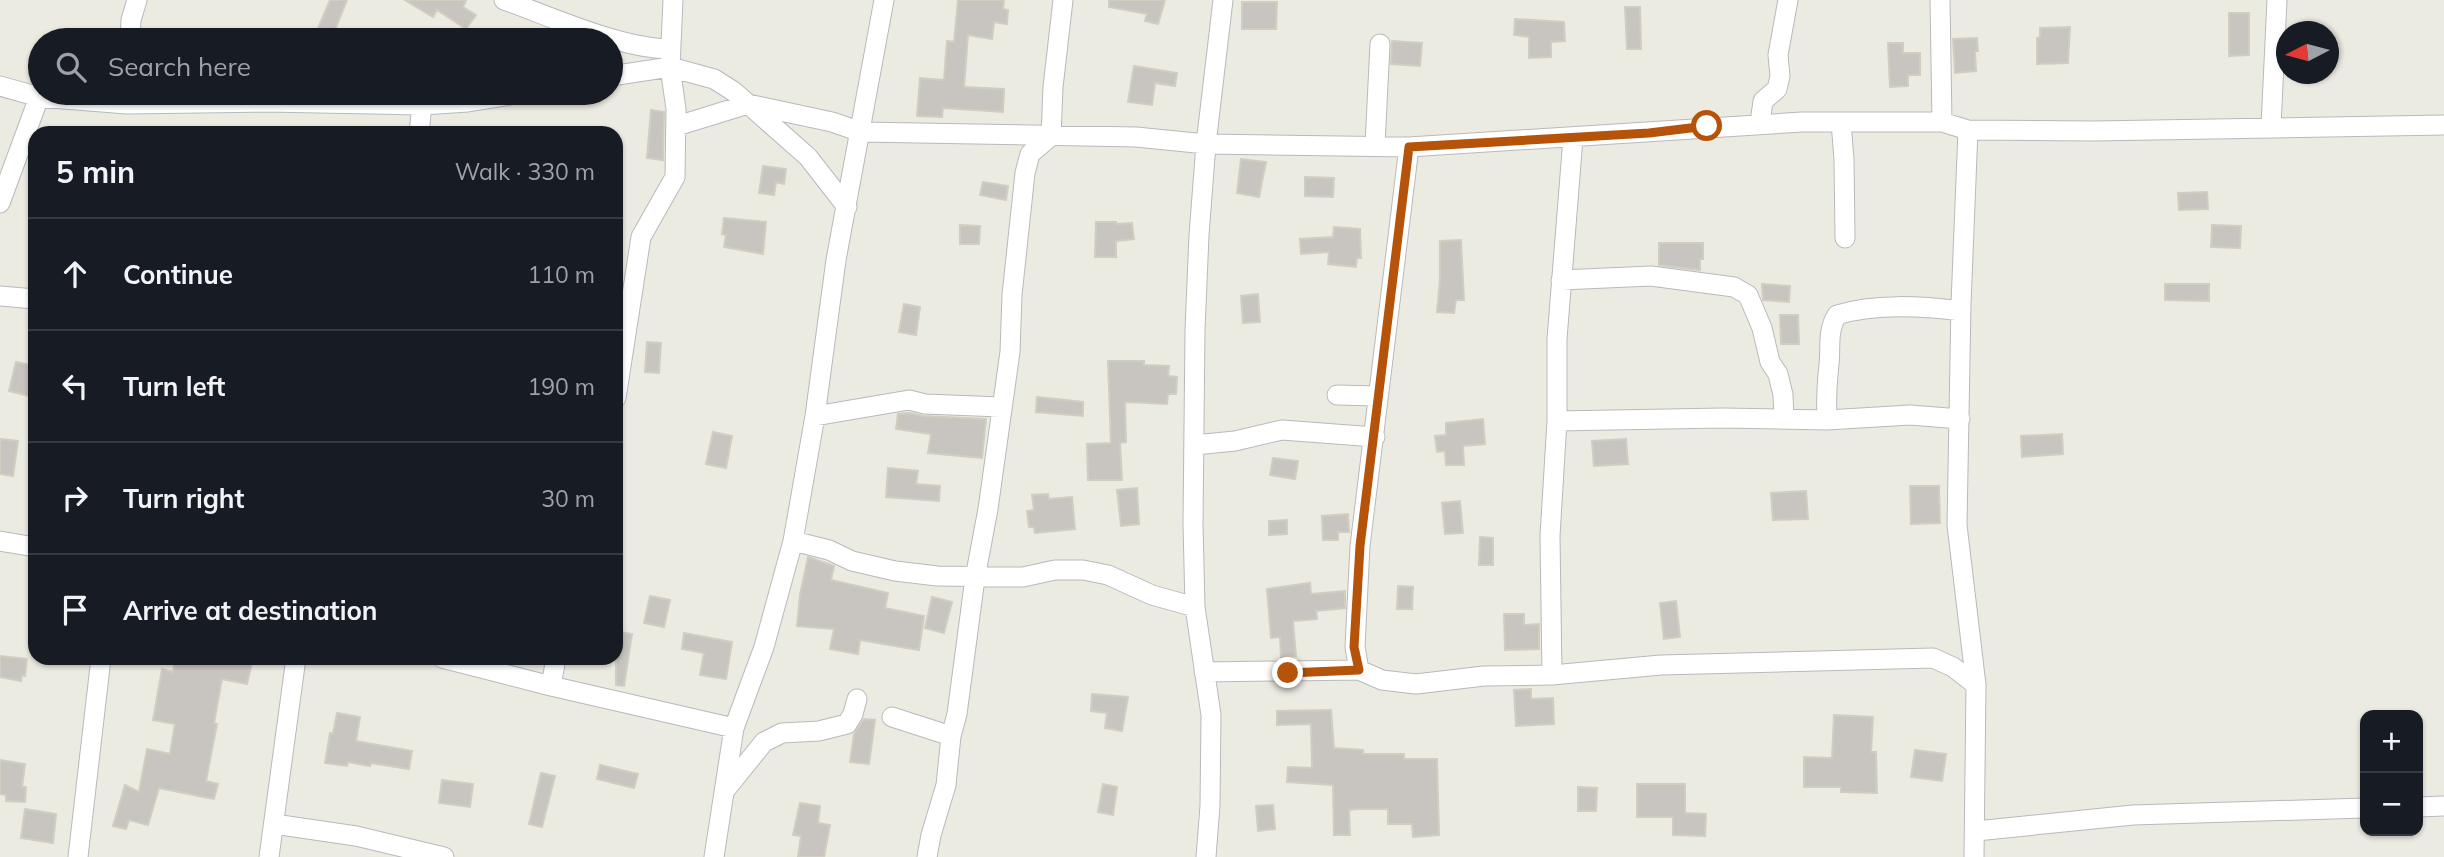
<!DOCTYPE html>
<html lang="en">
<head>
<meta charset="utf-8">
<style>
  :root { --surface:#171b24; --page:#242831; --text:#f1f3f6; --muted:#9ea1a6; --line:#363941 }
  body { margin:0; font-family:Mulish,sans-serif; background:var(--page); color:var(--text) }
  .controls { position:absolute; right:21px; bottom:21px; display:grid; overflow:hidden; border-radius:14px; box-shadow:0 2px 5px #0004 }
  .controls button { width:63px; height:63px; display:grid; place-items:center; padding:0; border:0; border-bottom:2px solid var(--line); background:var(--surface); color:var(--text); font:35px sans-serif }
  .compass { position:absolute; left:2276px; top:21px; width:63px; height:63px; border-radius:50%; background:var(--surface); box-shadow:0 2px 5px #0004; rotate:264deg }
  .stop { position:absolute; width:21px; height:21px; margin:-16px; border:5px solid #b45309; border-radius:50%; background:#fff }
  .stop.end { background:#b45309; border-color:#fff; box-shadow:0 2px 7px #0008 }
  .list { margin:0; padding:0; list-style:none }
  h2 { display:flex; justify-content:space-between; align-items:center; height:91px; margin:0; padding:0 28px; font-size:30px }
  h2 small { font-size:23px; font-weight:400; color:var(--muted) }
  .list li { display:grid; grid-template-columns:46px 1fr auto; gap:21px; align-items:center; box-sizing:border-box; height:112px; padding:0 28px; border-top:2px solid var(--line) }
  .list b { display:block; font-size:26px; white-space:nowrap }
  .list em { font-size:23px; font-style:normal; color:var(--muted) }
  .icon { flex:none; width:38px; height:38px; fill:none; stroke:currentColor; stroke-width:2; stroke-linecap:round; stroke-linejoin:round }
  .map { position:relative; flex:none; width:2444px; height:857px; overflow:hidden }
  .search { position:absolute; background:var(--surface); box-shadow:0 2px 5px #0004; left:28px; top:28px; width:595px; height:77px; display:flex; align-items:center; gap:18px; box-sizing:border-box; padding:0 24px; border-radius:38px; color:var(--muted); font-size:26px }
  .panel { position:absolute; background:var(--surface); box-shadow:0 2px 5px #0004; left:28px; top:126px; width:595px; height:539px; border-radius:21px }
  .map>svg:first-child { display:block }
  .building { fill:#c8c5c0; stroke:#d1cdc1; stroke-width:2 }
  .lines { fill:none; stroke-linecap:round; stroke-linejoin:round }
  .minor-casing { stroke:#b8b9be; stroke-width:21 }
  .minor { stroke:#fff; stroke-width:19 }
  .route { stroke:#b45309; stroke-width:9 }
</style>
</head>
<body>
<div class="map">
<svg width="2444" height="857" viewBox="0 0 2444 857">
  <rect width="100%" height="100%" fill="#ecebe2"/>
  <!-- building -->
  <path class="building" d="M330,0H347L331,40H313Z
    M405,0H466L463,7L476,15L466,29L437,10L433,17Z
    M958,0H1004L1003,9L1008,10L1007,24L994,22L992,39L968,35L964,87L1004,89L1003,112L943,108L942,117L917,116L920,78L944,80L947,41L954,42Z
    M1109,0H1165L1158,24L1145,21L1147,14L1109,7Z
    M1242,2H1277L1276,29H1242Z
    M1625,7H1640L1641,49H1627Z
    M2229,13H2249V55L2229,56Z
    M1515,19L1564,22L1565,41L1551,42V57L1529,58V37L1514,35Z
    M2070,27L2068,63L2037,64V38L2040,37V28Z
    M1977,38L1978,51H1975L1976,71L1955,73L1953,39Z
    M1392,41L1422,43L1420,66L1391,64Z
    M1888,43H1903V53H1920V75H1908V86L1890,87Z
    M1134,66L1177,73L1175,86L1155,83L1152,105L1128,102Z
    M651,110L664,112L663,160L647,158Z
    M1241,159L1266,162L1259,197L1237,193Z
    M763,166L786,169L784,184L776,182L774,195L759,193Z
    M1305,177L1334,178L1333,197L1305,196Z
    M983,182L1008,186L1006,200L980,195Z
    M2207,192L2208,209L2179,210L2178,193Z
    M724,218L766,222L763,254L724,247L726,235L722,234Z
    M1096,222H1116V224L1132,223L1134,239L1116,241V257H1095Z
    M960,225L980,226L979,244H960Z
    M2212,225L2241,226L2240,248L2211,247Z
    M1334,227L1360,229L1361,258H1357L1356,267L1328,264L1329,252L1301,254L1300,239L1333,237Z
    M1461,240L1464,300H1456L1454,313L1437,312L1440,279V241Z
    M1659,243H1703V259H1700V270L1659,265Z
    M1762,284L1790,286L1789,302L1763,300Z
    M2165,284H2209V301L2165,300Z
    M1258,294L1260,322L1243,323L1241,296Z
    M904,304L920,307L916,335L899,332Z
    M1780,315H1798L1799,344H1781Z
    M647,342L661,343L659,373L645,372Z
    M1108,361H1144V365L1169,366L1168,376L1177,377L1176,394H1168L1167,404L1125,402L1126,442L1120,443L1122,480H1088L1087,444L1111,443Z
    M16,362L35,366L29,396L9,391Z
    M1037,397L1083,402V416L1036,412Z
    M909,413L924,416L986,419L982,458L928,453L931,434L896,429L898,414Z
    M1483,419L1485,444L1463,446L1464,465H1446L1445,451L1437,452L1435,436L1446,435V423Z
    M713,432L732,436L726,468L706,464Z
    M2062,434L2063,454L2022,457L2021,436Z
    M0,439L18,441L13,476L0,474Z
    M1626,439L1628,464L1594,466L1592,441Z
    M1273,458L1298,461L1295,479L1270,475Z
    M888,468L918,471L916,484L940,486L939,501L886,497Z
    M1910,486H1939L1940,523L1911,524Z
    M1137,488L1139,524L1121,526L1117,490Z
    M1806,491L1808,519L1773,520L1771,493Z
    M1048,494L1049,499L1072,497L1075,529L1035,533L1034,527H1029L1027,511L1034,510L1032,495Z
    M1460,501L1463,533L1445,534L1442,503Z
    M1348,514L1349,532H1338V540H1323L1322,516Z
    M1287,520V534L1269,535V521Z
    M1480,537L1493,538V565H1479Z
    M808,557L834,566L831,580L888,593L885,608L924,616L919,650L860,640L858,654L830,649L834,629L797,626L800,595Z
    M1310,583L1311,594L1345,591V608L1316,611L1317,619L1293,621L1296,656L1281,657L1280,637L1271,638L1267,589Z
    M1398,586L1413,587L1412,609H1397Z
    M650,596L670,600L664,627L644,623Z
    M932,597L952,602L944,633L925,628Z
    M1676,601L1680,637L1664,639L1660,603Z
    M1504,614H1524V625L1539,624V649L1505,650Z
    M616,631L632,634L624,686L616,685Z
    M684,633L732,642L726,679L700,675L704,653L682,649Z
    M0,656L27,659L25,676L22,675L21,681L0,677Z
    M175,658H253L247,684L222,679L214,723L217,724L206,781L218,784L214,799L159,788L148,825L129,820L126,829L113,826L125,785L139,792L147,749L170,754L175,724L153,720L162,669L173,672Z
    M1531,689V699L1553,698L1554,724L1516,726L1514,690Z
    M1092,694L1128,697L1122,731L1105,728L1107,713L1091,711Z
    M1331,710L1334,748L1363,750V754H1404V759H1437L1439,835L1413,837L1412,824H1388V809H1358L1349,810L1350,835H1334L1333,785L1287,782L1288,767L1312,768L1311,724L1277,725V711Z
    M337,713L360,717L356,741L412,751L409,769L371,763L370,766L348,762L347,766L325,763L330,733L333,734Z
    M1834,715L1873,717L1871,752H1876L1877,793L1841,792V787H1804V757L1832,758Z
    M864,719L875,720L869,764L850,762L854,734Z
    M1915,750L1946,754L1942,781L1911,777Z
    M0,760L25,764L22,787H26L25,802L6,801V795L0,794Z
    M600,765L638,774L634,788L597,779Z
    M541,773L555,776L542,827L529,824Z
    M442,780L473,784L470,807L439,803Z
    M1103,784L1117,787L1113,815L1098,812Z
    M1637,784H1685V813L1706,814L1705,836L1673,835V817H1637Z
    M1578,787L1597,788L1596,811H1578Z
    M800,803L820,806L818,823L830,825L824,857H798L801,836L793,835Z
    M1273,805L1275,829L1258,831L1256,806Z
    M25,809L56,814L53,843L21,838Z"/>
  <g class="lines">
    <!-- minor casing -->
    <g class="minor-casing">
      <path id="minor" d="M504,0C552,17 621,49 671,49
        M1940,0L1942,122
        M130,40L131,20L137,0
        M611,76L670,67L714,79L733,91L748,104L832,122L861,132L1136,137L1206,144L1409,147L1802,122H1942L1968,130L2094,131L2444,125
        M0,86L39,97L127,104L267,102L422,105L468,102L522,93
        M1841,122L1844,159L1845,238
        M1760,123L1763,101L1777,89L1780,76L1778,55L1788,0
        M677,126L748,104L808,157L847,207
        M2271,126L2277,0
        M1968,130L1961,304L1957,525L1976,685L1974,857
        M419,133L422,105
        M1375,145L1380,44
        M0,203L39,97
        M1561,280L1651,276L1734,287L1748,295L1762,328L1770,362L1778,374L1783,395L1784,419
        M0,296L35,299
        M1337,395L1377,396
        M616,398L641,237L675,177L676,109L670,67L673,0
        M815,416L909,400L925,404L1001,407
        M1827,420C1826,401 1827,383 1829,364C1831,346 1827,331 1837,315C1875,303 1921,306 1961,311
        M1557,421L1723,418L1827,420L1910,415L1960,419
        M1194,445L1235,441L1282,430L1375,437
        M0,541L35,547
        M793,541L829,550L852,561L895,571L937,576L1023,577L1055,570H1083L1108,575L1152,595L1195,607
        M442,658L551,686L734,728
        M1359,670L1355,647L1360,546L1409,147
        M1204,672L1359,670L1382,680L1416,684L1484,676L1552,675L1661,665L1933,658L1953,667L1976,685
        M1552,675L1550,536L1557,421V339L1573,138
        M551,686L556,658
        M892,717L951,736
        M726,789L764,742L782,733L819,731L847,724L853,714L857,699
        M2418,807L2444,806
        M274,824L356,836L444,857
        M1976,831L2133,815L2365,808
        M78,857L101,658
        M269,857L296,658
        M714,857L734,728L764,647L793,541L815,416L836,260L884,0
        M927,857L931,835L946,785L951,736L957,714L975,578L988,509L1010,352L1012,295L1025,173L1030,154L1051,136L1053,87L1063,0
        M1206,857L1210,806L1211,715L1195,607L1193,524L1195,330L1199,235L1206,144L1223,0"/>
    </g>
    <!-- minor -->
    <use href="#minor" class="minor"/>
  </g>
  <g class="lines">
    <!-- route -->
    <path class="route" d="M1288,673L1359,670L1354,647L1360,546L1409,147L1649,133L1707,126"/>
  </g>
</svg>
<div class="controls">
<button>+</button>
<button>−</button>
</div>
<svg class="compass" viewBox="-18 -18 36 36"><path d="M0-13l5 13h-10z" fill="#e53935"/><path d="M0 13l5-13h-10z" fill="#9ea1a6"/></svg>
<div class="stop" style="left:1707px;top:126px"></div>
<div class="stop end" style="left:1288px;top:673px"></div>
<div class="search"><svg class="icon" aria-label="search" viewBox="0 0 24 24"><circle cx="10" cy="10" r="6"/><path d="M15 15l6 6"/></svg>Search here</div>
<section class="panel">
<h2>5 min<small>Walk · 330 m</small></h2>
<ul class="list">
<li><svg class="icon" aria-label="ahead" viewBox="0 0 24 24"><path d="M12 20V5M6 11l6-6 6 6"/></svg><div><b>Continue</b></div><em>110 m</em></li>
<li><svg class="icon" aria-label="left" viewBox="0 0 24 24"><path d="M17 20v-9H6M10 6l-5 5 5 5"/></svg><div><b>Turn left</b></div><em>190 m</em></li>
<li><svg class="icon" aria-label="right" viewBox="0 0 24 24"><path d="M7 20v-9h11M14 6l5 5-5 5"/></svg><div><b>Turn right</b></div><em>30 m</em></li>
<li><svg class="icon" aria-label="arrive" viewBox="0 0 24 24"><path d="M6 21V4h12l-3 4 3 4H6"/></svg><div><b>Arrive at destination</b></div></li>
</ul>
</section>
</div>
</body>
</html>
